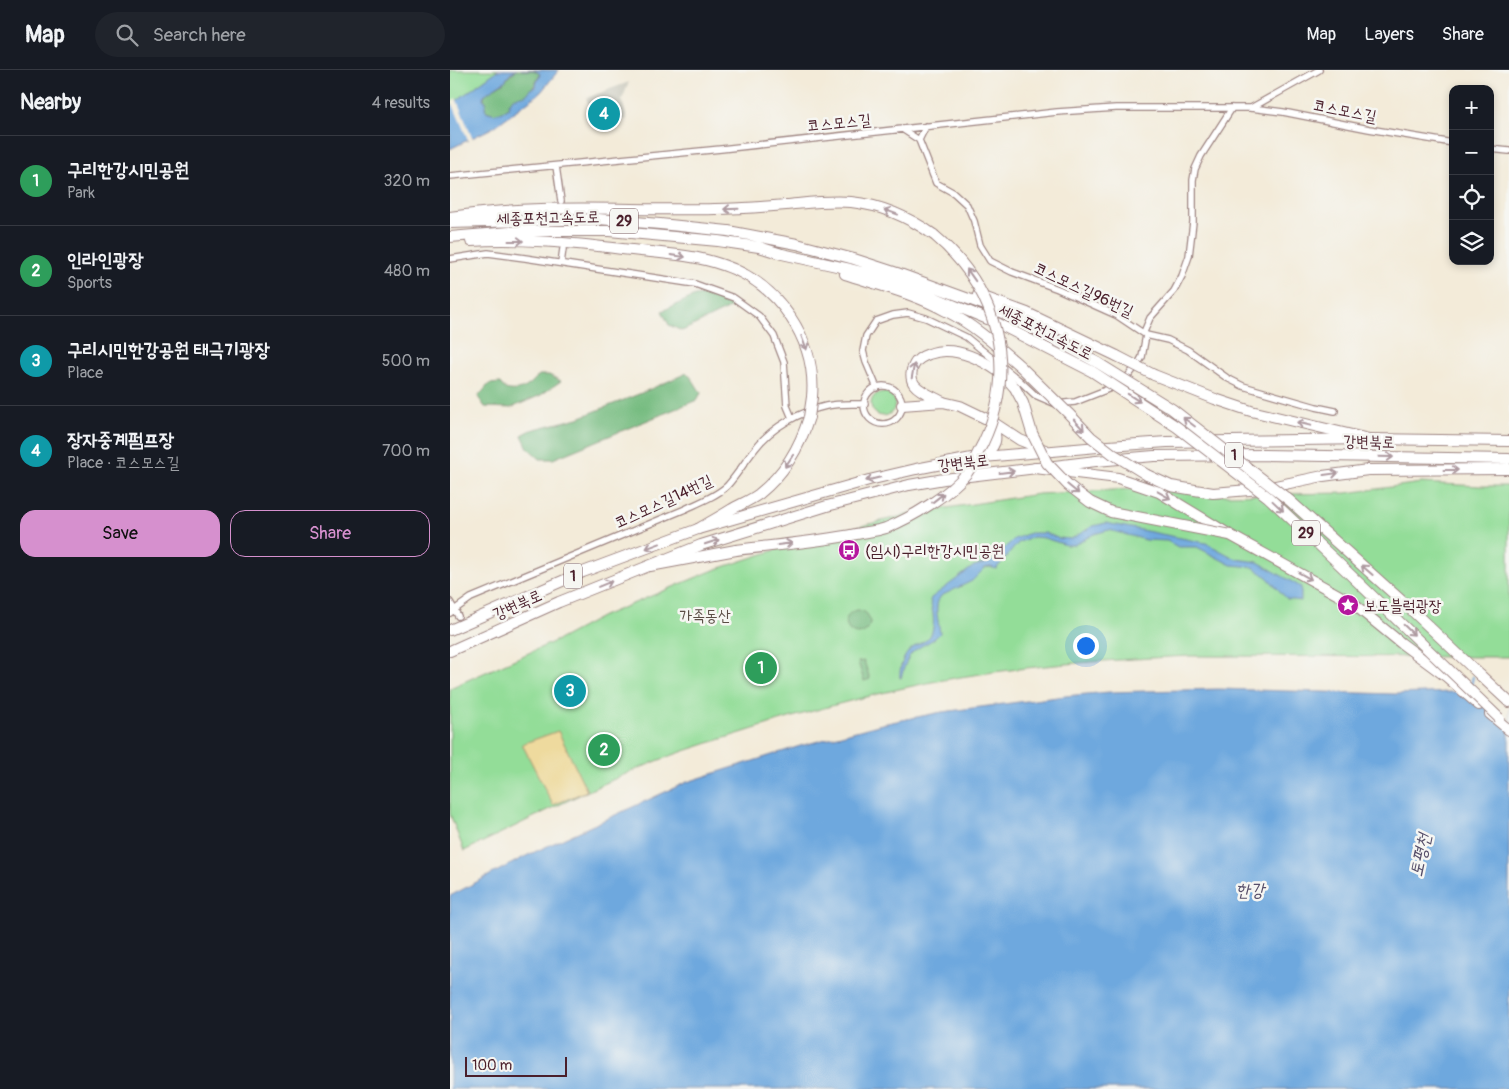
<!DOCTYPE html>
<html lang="en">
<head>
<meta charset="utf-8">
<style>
  :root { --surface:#171b24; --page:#20242c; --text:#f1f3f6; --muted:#9ea1a6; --line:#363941; --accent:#d690ce }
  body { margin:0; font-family:Pangolin,"Poor Story",sans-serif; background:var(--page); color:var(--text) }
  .controls { position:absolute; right:15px; top:15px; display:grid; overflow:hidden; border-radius:10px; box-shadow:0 2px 8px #0003 }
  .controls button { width:45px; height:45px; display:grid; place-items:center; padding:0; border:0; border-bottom:1px solid var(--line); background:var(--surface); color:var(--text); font:25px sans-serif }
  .scale { position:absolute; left:15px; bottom:12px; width:102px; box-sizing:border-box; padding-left:5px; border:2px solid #4a1f2b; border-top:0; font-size:14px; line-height:18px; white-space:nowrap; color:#4a1f2b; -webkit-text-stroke:4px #f6f6f2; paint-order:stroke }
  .you { position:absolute; left:635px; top:575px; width:18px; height:18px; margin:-12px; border:4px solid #fff; border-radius:50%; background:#1a73e8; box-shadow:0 0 0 8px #1a73e833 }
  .badge { display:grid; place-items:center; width:32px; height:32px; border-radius:50%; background:var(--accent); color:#fff; font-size:16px; font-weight:700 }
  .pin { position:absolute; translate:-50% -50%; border:2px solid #fff; box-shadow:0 1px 5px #0006 }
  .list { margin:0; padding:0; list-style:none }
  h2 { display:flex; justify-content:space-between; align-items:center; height:65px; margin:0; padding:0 20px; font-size:21px }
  h2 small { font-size:16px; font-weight:400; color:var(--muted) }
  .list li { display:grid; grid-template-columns:32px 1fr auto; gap:15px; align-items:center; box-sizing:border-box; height:90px; padding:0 20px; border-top:1px solid var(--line) }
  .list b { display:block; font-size:19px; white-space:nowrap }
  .list p { margin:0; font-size:16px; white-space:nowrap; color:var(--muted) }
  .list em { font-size:16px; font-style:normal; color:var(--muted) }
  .actions { display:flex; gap:10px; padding:15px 20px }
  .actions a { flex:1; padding:11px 0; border:1px solid var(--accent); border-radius:15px; text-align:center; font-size:18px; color:var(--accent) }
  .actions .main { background:var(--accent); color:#111 }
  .icon { flex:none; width:28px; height:28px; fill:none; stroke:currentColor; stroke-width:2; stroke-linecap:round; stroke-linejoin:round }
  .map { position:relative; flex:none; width:1059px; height:1019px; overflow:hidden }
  header { display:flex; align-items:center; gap:30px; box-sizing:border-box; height:70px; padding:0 25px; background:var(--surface); border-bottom:1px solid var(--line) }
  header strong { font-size:24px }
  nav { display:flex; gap:28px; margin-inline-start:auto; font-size:18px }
  .search { width:350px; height:45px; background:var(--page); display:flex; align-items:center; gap:12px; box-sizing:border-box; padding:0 18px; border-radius:28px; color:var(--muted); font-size:19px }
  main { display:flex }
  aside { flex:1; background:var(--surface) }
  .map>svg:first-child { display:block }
  .industrial { fill:#c6c5b8 }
  .green { fill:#93dd98; stroke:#6e7e62 }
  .forest { fill:#76bc80; stroke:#606e56 }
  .sand { fill:#eeda9e; stroke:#9c7c64 }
  .water { fill:#6ea8de; stroke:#5c6484 }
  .pier { fill:#f3ebd9 }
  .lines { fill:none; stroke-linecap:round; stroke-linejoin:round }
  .stream { stroke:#6ea8de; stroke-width:2 }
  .minor-casing { stroke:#9e8582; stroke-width:8 }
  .trunk-casing { stroke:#9e8582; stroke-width:12 }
  .motorway-casing { stroke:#9e8582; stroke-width:12 }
  .minor { stroke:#fff; stroke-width:5.5 }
  .trunk { stroke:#fff; stroke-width:10 }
  .motorway { stroke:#fff; stroke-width:10 }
  .motorway-bridge-casing { stroke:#9e8582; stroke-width:12; stroke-linecap:butt }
  .motorway-bridge { stroke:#fff; stroke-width:10 }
  .oneway { stroke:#ae9aa0 }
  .labels { text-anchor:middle; stroke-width:5; stroke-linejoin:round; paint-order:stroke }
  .shield { fill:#f6f6f2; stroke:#7e6067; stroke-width:1 }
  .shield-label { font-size:15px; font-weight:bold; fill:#4a1f2b }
  .street-label { font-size:16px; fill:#4a1f2b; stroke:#f6f6f2 }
  .poi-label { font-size:16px; fill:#4a1f2b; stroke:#f6f6f2; text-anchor:start }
  .park-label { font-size:16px; fill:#5c4e46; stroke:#f6f6f2 }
  .water-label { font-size:18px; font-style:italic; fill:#574f6a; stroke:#f6f6f2 }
</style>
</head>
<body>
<header>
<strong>Map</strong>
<div class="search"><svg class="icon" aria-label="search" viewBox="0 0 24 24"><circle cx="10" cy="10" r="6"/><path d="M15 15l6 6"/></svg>Search here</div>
<nav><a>Map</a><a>Layers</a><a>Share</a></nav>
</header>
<main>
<aside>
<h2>Nearby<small>4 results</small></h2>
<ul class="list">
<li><span class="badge" style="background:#2e9e5b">1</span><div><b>구리한강시민공원</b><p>Park</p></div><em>320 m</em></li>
<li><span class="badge" style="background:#2e9e5b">2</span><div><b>인라인광장</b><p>Sports</p></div><em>480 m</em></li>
<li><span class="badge" style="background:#0f9aa8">3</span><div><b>구리시민한강공원 태극기광장</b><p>Place</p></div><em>500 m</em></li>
<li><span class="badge" style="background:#0f9aa8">4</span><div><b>장자중계펌프장</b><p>Place · 코스모스길</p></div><em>700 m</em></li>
</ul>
<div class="actions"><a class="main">Save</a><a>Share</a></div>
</aside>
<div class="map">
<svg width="1059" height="1019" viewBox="0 0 1059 1019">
  <rect width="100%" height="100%" fill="#f6f6f2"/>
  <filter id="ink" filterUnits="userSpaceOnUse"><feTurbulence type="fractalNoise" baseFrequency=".02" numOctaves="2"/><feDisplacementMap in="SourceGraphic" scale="10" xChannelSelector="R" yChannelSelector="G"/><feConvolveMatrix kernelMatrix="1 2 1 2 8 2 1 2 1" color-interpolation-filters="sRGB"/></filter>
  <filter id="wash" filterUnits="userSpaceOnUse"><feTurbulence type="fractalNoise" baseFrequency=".0096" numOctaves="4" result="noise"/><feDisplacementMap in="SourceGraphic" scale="20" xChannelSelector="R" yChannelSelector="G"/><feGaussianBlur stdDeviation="1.12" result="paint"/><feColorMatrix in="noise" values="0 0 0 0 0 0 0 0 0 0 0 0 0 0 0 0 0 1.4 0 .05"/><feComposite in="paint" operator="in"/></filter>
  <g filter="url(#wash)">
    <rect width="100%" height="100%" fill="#f3ebd9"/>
    <!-- industrial -->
    <path class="industrial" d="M179,12L172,30L177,49L148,57L136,28Z"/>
    <!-- green -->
    <path class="green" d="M0,0H48L6,31L0,37Z
      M421 334a12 12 0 1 1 24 0a12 12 0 1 1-24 0Z
      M971,413L1030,416H1059V587L740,586C654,590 567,596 482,612C418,625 356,642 294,662C262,672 228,682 197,695C134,721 75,752 14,781L0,744V618L110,569L153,546L264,500L359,469L464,443L588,424L719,417L768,425L896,423Z"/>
    <!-- forest -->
    <path class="forest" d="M67,0H84L90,4C86,14 82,20 74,27H66L58,39L45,44L36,41C29,16 41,24 55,11C59,7 61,3 67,0Z
      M257,224L278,231L284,236L232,261L219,255L212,241L245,226Z
      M237,303L243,310L251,323L247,330L103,389H90L78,378L72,365L81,360L128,348L189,324Z
      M89,305H99L111,311L91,325L61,338L35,337L28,327L39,314L50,313L55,319C71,323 78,317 89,305Z
      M396 552a12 12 0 1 1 24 0a12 12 0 1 1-24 0Z
      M414,591L420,609L414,611L408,592Z"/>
    <!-- sand -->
    <path class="sand" d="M108,661L137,721L103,735L72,674Z"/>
    <!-- water -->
    <path class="water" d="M48,0H67L61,3L55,11L34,25L33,29L36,31L35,37L36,41L45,44L58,39L59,34L63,28C71,25 77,28 80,19L85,17L90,4L84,0H71H109L91,22L44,57L0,79V37L6,31Z
      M656,453L756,473L786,489L808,492L851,517V531L837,529L817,507L803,497L781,495L747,477H728L717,471L696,470L659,460L644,464L624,475H616L594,468L584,467L569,472L546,499L540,497L535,498L522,511L491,526C483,535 489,552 490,563C483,572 472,574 463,582C456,588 454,599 451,608H450C449,597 454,583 464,577C469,573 476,572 480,566C486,557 483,540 480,531L481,528L524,496L541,492L564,469L570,467L580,463H595L608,468L621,469L643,456Z
      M768,619L945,624L1059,620V1019H0V826L78,785L237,712L350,676L432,654L492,642L615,626L659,622Z"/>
    <!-- pier -->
    <path class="pier" d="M6,28L23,70L19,72L2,32Z
      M1059,617V656L1015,619H1035Z"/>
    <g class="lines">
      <!-- stream -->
      <path class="stream" d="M1021,616L1023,606"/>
    </g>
  </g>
  <g filter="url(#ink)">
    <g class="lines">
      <!-- minor casing -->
      <g class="minor-casing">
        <path id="minor" d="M801,38L869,0
          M452,59L469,70L476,56
          M469,70L486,113L504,123L517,135L524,151L530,175L540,191L562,202L608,219L666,245L696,265L718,270L738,280L777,308L793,316L866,337L885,341
          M1040,79L1059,81
          M106,96L111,131
          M0,106L271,79L607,42L666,38H801L833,42L919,59L1003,73
          M0,189L38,183L75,188L245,214L284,228L309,246L324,266L334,292L337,336L342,348
          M111,193L113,179
          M674,311L688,294L692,287L696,265L694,262L700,248L724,221L732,206L739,186L743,152V110L745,99L751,86L782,38
          M414 335a19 19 0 1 1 38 0a19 19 0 1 1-38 0Z
          M427,318L416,292L413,281L416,266L426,251L443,245L458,243L476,248L516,267L569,310L585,325L606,334L625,332L666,316
          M0,532L8,546
          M0,543L21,528L233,440C248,433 265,427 277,416C288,404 295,391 305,379C321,357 350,342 376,336C388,333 402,334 415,334"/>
      </g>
      <!-- trunk casing -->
      <g class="trunk-casing">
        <path id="trunk" d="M452,335L493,332L510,336L541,351L570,370L595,380
          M529,386C547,379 549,368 541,352
          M0,560L133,502L248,459L419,410L466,399L522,388L659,376L717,372L919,369L1059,371
          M0,581L109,532L251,475L377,436L459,415L494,409L646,391L704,386L814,385L1059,389"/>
      </g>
      <!-- motorway casing -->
      <g class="motorway-casing">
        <path id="motorway" d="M0,147C88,133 176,141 265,139C289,139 313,137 336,135C358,133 379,130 401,132C431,135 460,148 484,165
          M0,153L148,149L210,154L278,161L347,174L404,189L447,203L535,235L572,252L648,293
          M0,167L73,161H159L268,171L309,177L332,184L400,199L428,206L479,225L547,253L643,302
          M21,171C72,168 122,173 172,179C206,183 242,184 273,195C328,213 367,270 362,327
          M395,204C429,215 465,224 496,241C524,255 547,276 570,296
          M528,225L577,243L667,286
          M704,305L765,329L801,341L919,369
          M493,332C484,327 470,322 464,314C460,308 461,300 464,295C467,289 473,286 479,284C503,275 529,288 548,301C555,306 560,312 565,318
          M585,398L668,408L709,422L780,465L901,532L951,573L997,607L1029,635
          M697,405L721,416L763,423L811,419L873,406L918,400L1059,399
          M248,459C260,452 271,446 282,439C291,434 301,430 309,424C334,404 350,377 359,347
          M200,496L286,480
          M1030,605L1059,632
          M1040,644L1059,660"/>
      </g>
      <!-- minor -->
      <use href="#minor" class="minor"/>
      <!-- trunk -->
      <use href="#trunk" class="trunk"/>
      <!-- motorway -->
      <use href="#motorway" class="motorway"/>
      <!-- motorway-bridge casing -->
      <g class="motorway-bridge-casing">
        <path id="motorway-bridge" d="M667,286L704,305
          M648,293L722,339L839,430L953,532L1030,605
          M570,296L618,343L641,367L663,384L697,405
          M643,302L727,357L818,427L884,489L1049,648
          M565,318L573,333L582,363L597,393L618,415L640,432L661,442L780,465
          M359,347L362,327
          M286,480C326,475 367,472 406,464C416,462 427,461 436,458C463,447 499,425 517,403C523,394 528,382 533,373C569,297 547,218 484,165"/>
      </g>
      <!-- motorway-bridge -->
      <use href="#motorway-bridge" class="motorway-bridge"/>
    </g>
    <!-- one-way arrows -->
    <defs><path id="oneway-shaft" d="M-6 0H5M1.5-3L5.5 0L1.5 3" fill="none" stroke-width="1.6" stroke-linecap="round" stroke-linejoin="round" transform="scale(1.25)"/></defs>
    <g class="oneway">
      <use href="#oneway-shaft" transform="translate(281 139) rotate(178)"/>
      <use href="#oneway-shaft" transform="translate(441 142) rotate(-160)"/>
      <use href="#oneway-shaft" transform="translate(66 171)"/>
      <use href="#oneway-shaft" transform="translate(228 186) rotate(8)"/>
      <use href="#oneway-shaft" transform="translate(521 205) rotate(-125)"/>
      <use href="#oneway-shaft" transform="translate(354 273) rotate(69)"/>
      <use href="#oneway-shaft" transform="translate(463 301) rotate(-80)"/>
      <use href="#oneway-shaft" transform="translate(684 328) rotate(33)"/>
      <use href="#oneway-shaft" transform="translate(739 352) rotate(-143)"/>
      <use href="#oneway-shaft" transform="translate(854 354) rotate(-166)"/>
      <use href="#oneway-shaft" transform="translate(629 355) rotate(47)"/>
      <use href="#oneway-shaft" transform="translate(936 387) rotate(1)"/>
      <use href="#oneway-shaft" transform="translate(339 391) rotate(124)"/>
      <use href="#oneway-shaft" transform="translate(1001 400)"/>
      <use href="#oneway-shaft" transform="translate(557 402) rotate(-7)"/>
      <use href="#oneway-shaft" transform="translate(881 404) rotate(-8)"/>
      <use href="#oneway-shaft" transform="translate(423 409) rotate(166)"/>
      <use href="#oneway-shaft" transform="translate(623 419) rotate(39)"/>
      <use href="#oneway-shaft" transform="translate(714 425) rotate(29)"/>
      <use href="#oneway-shaft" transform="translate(488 428) rotate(-38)"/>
      <use href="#oneway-shaft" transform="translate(828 436) rotate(43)"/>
      <use href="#oneway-shaft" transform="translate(262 472) rotate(-18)"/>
      <use href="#oneway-shaft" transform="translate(335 474) rotate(-7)"/>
      <use href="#oneway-shaft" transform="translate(203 476) rotate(160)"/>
      <use href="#oneway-shaft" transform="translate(917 500) rotate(-139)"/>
      <use href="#oneway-shaft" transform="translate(855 506) rotate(29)"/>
      <use href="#oneway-shaft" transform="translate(155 514) rotate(-22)"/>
      <use href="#oneway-shaft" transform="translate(959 560) rotate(44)"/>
    </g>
  </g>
  <!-- icons -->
  <defs>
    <g id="bus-disc" transform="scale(1.125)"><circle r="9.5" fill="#b5179e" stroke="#f6f6f2"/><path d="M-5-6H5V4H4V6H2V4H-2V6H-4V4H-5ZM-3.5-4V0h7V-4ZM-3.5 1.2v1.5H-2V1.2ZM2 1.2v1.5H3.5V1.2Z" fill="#fff"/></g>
    <g id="sight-disc" transform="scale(1.125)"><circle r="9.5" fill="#b5179e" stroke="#f6f6f2"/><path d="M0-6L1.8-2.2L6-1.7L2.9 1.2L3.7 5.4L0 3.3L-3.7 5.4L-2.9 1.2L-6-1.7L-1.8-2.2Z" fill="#fff"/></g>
  </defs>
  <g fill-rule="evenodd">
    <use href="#bus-disc" x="399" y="480"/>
    <use href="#sight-disc" x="898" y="535"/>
  </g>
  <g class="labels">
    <!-- shield labels -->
    <g class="shield">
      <rect x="160" y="138.5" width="28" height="25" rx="4"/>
      <rect x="775" y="372.5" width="18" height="25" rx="4"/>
      <rect x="842" y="450.5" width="28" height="25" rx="4"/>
      <rect x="114" y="493.5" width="18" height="25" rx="4"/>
    </g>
    <g class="shield-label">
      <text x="174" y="156">29</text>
      <text x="784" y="390">1</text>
      <text x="856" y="468">29</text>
      <text x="123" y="511">1</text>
    </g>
    <!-- street labels -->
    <g class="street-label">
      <text transform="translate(895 40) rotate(11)" y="6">코스모스길</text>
      <text transform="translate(389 52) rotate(-6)" y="6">코스모스길</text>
      <text transform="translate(98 147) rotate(-1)" y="6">세종포천고속도로</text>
      <text transform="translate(634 219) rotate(25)" y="6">코스모스길96번길</text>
      <text transform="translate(596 261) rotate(27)" y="6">세종포천고속도로</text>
      <text transform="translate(919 371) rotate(1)" y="6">강변북로</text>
      <text transform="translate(513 392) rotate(-7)" y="6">강변북로</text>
      <text transform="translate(213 431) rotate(-25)" y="6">코스모스길14번길</text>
      <text transform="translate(67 534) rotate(-24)" y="6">강변북로</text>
    </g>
    <!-- poi labels -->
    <g class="poi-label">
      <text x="415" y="486">(임시)구리한강시민공원</text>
      <text x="914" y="541">보도블럭광장</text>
    </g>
    <!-- park labels -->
    <g class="park-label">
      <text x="255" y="551">가족동산</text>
    </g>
    <!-- water labels -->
    <g class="water-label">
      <text transform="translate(970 785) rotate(-78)" y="6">토평천</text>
      <text x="800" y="826">한강</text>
    </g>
  </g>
</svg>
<div class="controls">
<button>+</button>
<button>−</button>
<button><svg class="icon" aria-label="locate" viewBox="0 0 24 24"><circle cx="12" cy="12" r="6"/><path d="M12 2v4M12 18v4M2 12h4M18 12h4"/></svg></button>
<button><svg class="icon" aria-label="layers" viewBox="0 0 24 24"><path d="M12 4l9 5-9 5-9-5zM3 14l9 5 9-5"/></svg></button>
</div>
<div class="scale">100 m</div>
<div class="you"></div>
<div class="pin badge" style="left:311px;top:598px;background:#2e9e5b">1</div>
<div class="pin badge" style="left:154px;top:680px;background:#2e9e5b">2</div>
<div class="pin badge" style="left:120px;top:621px;background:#0f9aa8">3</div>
<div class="pin badge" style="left:154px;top:44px;background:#0f9aa8">4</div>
</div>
</main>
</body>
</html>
